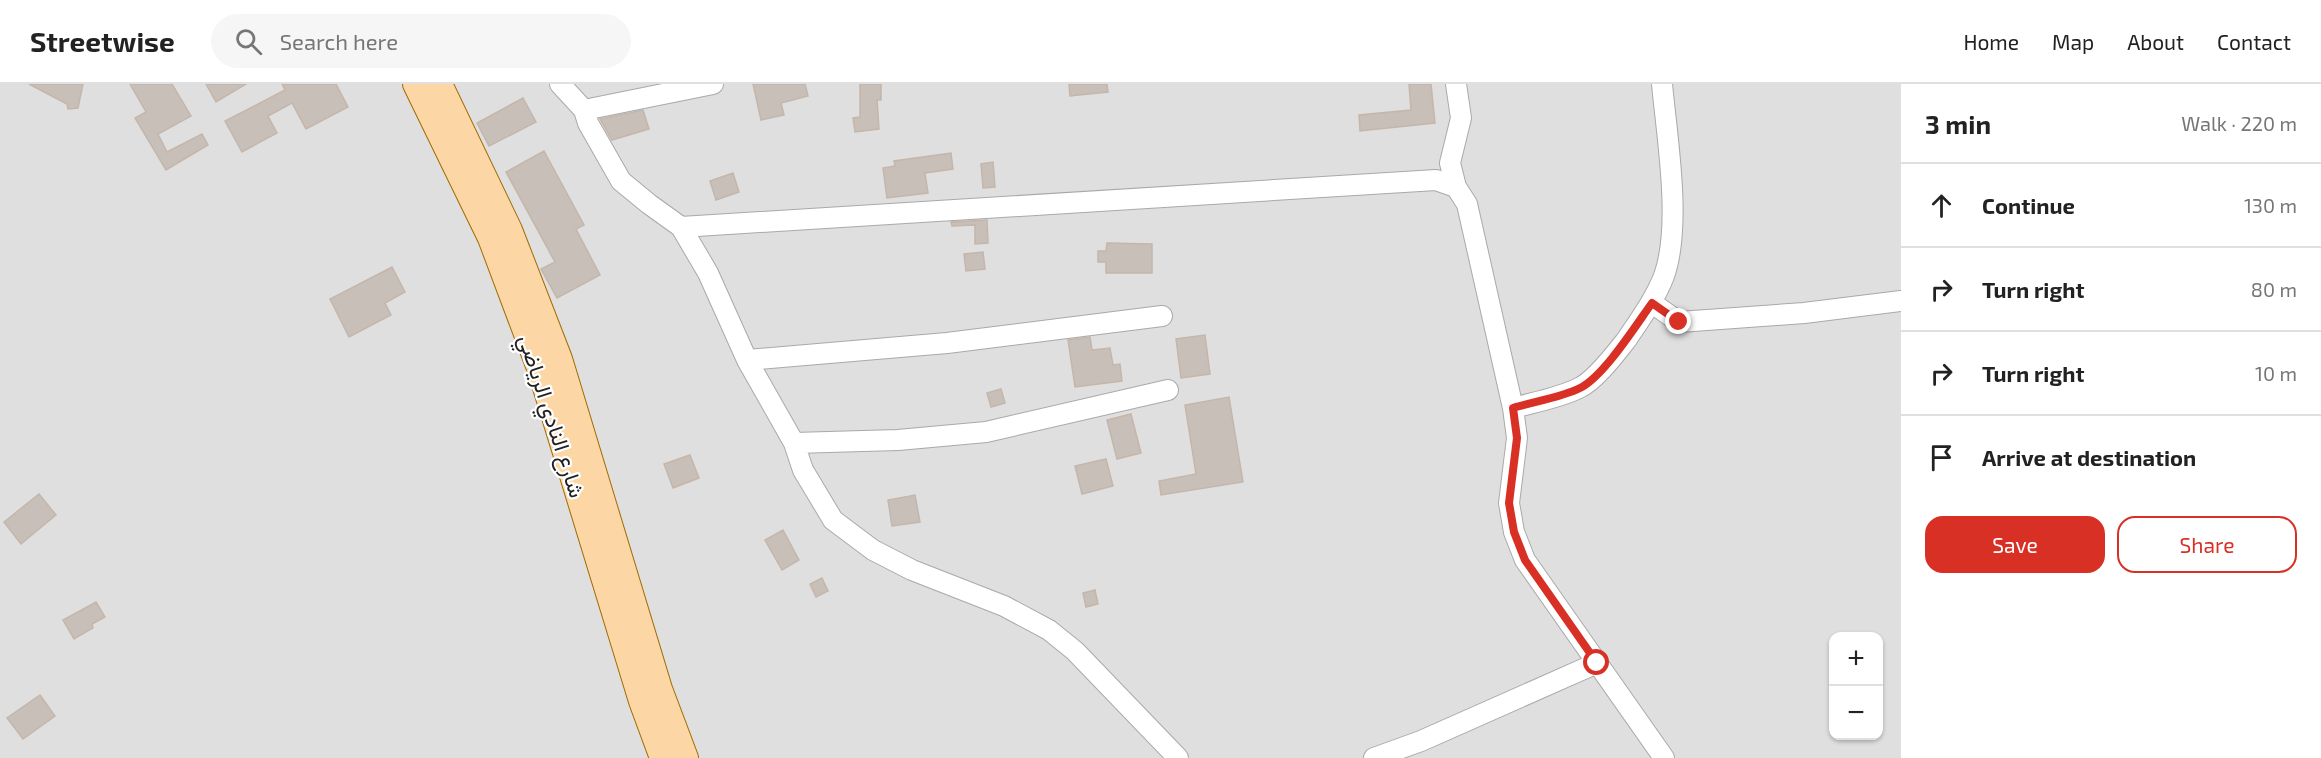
<!DOCTYPE html>
<html lang="en">
<head>
<meta charset="utf-8">
<style>
  :root { --surface:#fff; --page:#f6f6f6; --text:#222; --muted:#767676; --line:#e0e0e0; --accent:#d93025 }
  body { margin:0; font-family:"Exo 2",Vazirmatn,sans-serif; background:var(--page); color:var(--text) }
  .controls { position:absolute; right:18px; bottom:18px; display:grid; overflow:hidden; border-radius:12px; box-shadow:0 2px 4px #0004 }
  .controls button { width:54px; height:54px; display:grid; place-items:center; padding:0; border:0; border-bottom:2px solid var(--line); background:var(--surface); color:var(--text); font:30px sans-serif }
  .stop { position:absolute; width:18px; height:18px; margin:-14px; border:4px solid #d93025; border-radius:50%; background:#fff }
  .stop.end { background:#d93025; border-color:#fff; box-shadow:0 2px 6px #0008 }
  .list { margin:0; padding:0; list-style:none }
  h2 { display:flex; justify-content:space-between; align-items:center; height:78px; margin:0; padding:0 24px; font-size:26px }
  h2 small { font-size:20px; font-weight:400; color:var(--muted) }
  .list li { display:grid; grid-template-columns:39px 1fr auto; gap:18px; align-items:center; box-sizing:border-box; height:84px; padding:0 24px; border-top:2px solid var(--line) }
  .list b { display:block; font-size:22px; white-space:nowrap }
  .list em { font-size:20px; font-style:normal; color:var(--muted) }
  .actions { display:flex; gap:12px; padding:18px 24px }
  .actions a { flex:1; padding:14px 0; border:2px solid var(--accent); border-radius:18px; text-align:center; font-size:21px; color:var(--accent) }
  .actions .main { background:var(--accent); color:#fff }
  .icon { flex:none; width:33px; height:33px; fill:none; stroke:currentColor; stroke-width:2; stroke-linecap:round; stroke-linejoin:round }
  .map { position:relative; flex:none; width:1901px; height:674px; overflow:hidden }
  header { display:flex; align-items:center; gap:36px; box-sizing:border-box; height:84px; padding:0 30px; background:var(--surface); border-bottom:2px solid var(--line) }
  header strong { font-size:28px }
  nav { display:flex; gap:33px; margin-inline-start:auto; font-size:21px }
  .search { width:420px; height:54px; background:var(--page); display:flex; align-items:center; gap:15px; box-sizing:border-box; padding:0 21px; border-radius:33px; color:var(--muted); font-size:22px }
  main { display:flex }
  aside { flex:1; background:var(--surface) }
  .map>svg:first-child { display:block }
  .residential { fill:#e0dfdf; fill-rule:evenodd }
  .building { fill:#c7bfb8; stroke:#c4b6ab; stroke-width:1.5 }
  .lines { fill:none; stroke-linecap:round; stroke-linejoin:round }
  .minor-casing { stroke:#a9a9a9; stroke-width:22 }
  .major-casing { stroke:#a06b00; stroke-width:26 }
  .minor { stroke:#fff; stroke-width:20 }
  .major { stroke:#fcd6a4; stroke-width:24 }
  .route { stroke:#d93025; stroke-width:8 }
  .labels { text-anchor:middle; stroke-width:4.5; stroke-linejoin:round; paint-order:stroke }
  .street-label { font-size:22px; fill:#222; stroke:#fff }
</style>
</head>
<body>
<header>
<strong>Streetwise</strong>
<div class="search"><svg class="icon" aria-label="search" viewBox="0 0 24 24"><circle cx="10" cy="10" r="6"/><path d="M15 15l6 6"/></svg>Search here</div>
<nav><a>Home</a><a>Map</a><a>About</a><a>Contact</a></nav>
</header>
<main>
<div class="map">
<svg width="1901" height="674" viewBox="0 0 1901 674">
  <rect width="100%" height="100%" fill="#f2efe9"/>
  <!-- residential -->
  <path class="residential" d="M0,0H1901V674H0ZM1834,552H1878V652H1834Z"/>
  <!-- building -->
  <path class="building" d="M29,0H83L78,24L68,25L67,20Z
    M130,0H172L191,32L158,50L167,68L202,50L208,61L166,86L135,34L146,28Z
    M206,0H246L216,18Z
    M282,0H336L348,23L306,45L292,19L268,32L277,49L242,68L225,37L285,6Z
    M753,0H805L808,12L781,19L784,31L761,36Z
    M860,0H881V16H877L879,45L855,48L853,34L860,33Z
    M1069,0H1107L1108,8L1070,12Z
    M1409,0H1431L1435,39L1360,47L1359,31L1411,26Z
    M523,14L536,38L489,62L477,39Z
    M643,26L649,45L612,56L600,35Z
    M544,67L584,141L576,145L600,191L557,214L541,185L555,178L506,88Z
    M951,69L953,85L925,89L928,109L887,114L883,84L895,82L894,77Z
    M993,78L995,103L983,104L981,80Z
    M733,89L739,108L716,116L710,97Z
    M987,136L988,159L975,160V141L952,142L951,138Z
    M1107,159L1152,160V189H1106V178H1098V167H1106Z
    M983,168L985,185L966,187L964,170Z
    M392,183L405,208L385,219L391,231L349,253L330,215Z
    M1205,251L1210,290L1181,294L1176,255Z
    M1090,253L1092,266L1110,264L1113,281L1120,280L1122,297L1075,303L1068,256Z
    M1001,305L1005,319L991,323L987,309Z
    M1229,313L1243,398L1161,411L1159,397L1196,390L1185,321Z
    M1131,330L1141,369L1117,375L1107,336Z
    M690,371L699,394L673,404L664,380Z
    M1106,375L1113,402L1082,410L1075,382Z
    M39,410L56,431L21,460L4,438Z
    M915,411L920,438L892,442L888,416Z
    M783,446L799,476L782,486L765,456Z
    M822,494L828,507L816,513L810,500Z
    M1095,506L1098,520L1086,523L1083,509Z
    M96,518L105,533L92,540L93,544L74,555L63,536Z
    M40,611L55,632L23,655L7,634Z"/>
  <g class="lines">
    <!-- minor casing -->
    <g class="minor-casing">
      <path id="minor" d="M560,0L584,26L588,39L621,97L649,120L681,143L1436,96L1456,103L1467,120L1513,324L1517,354L1509,419L1514,448L1525,476L1664,674
        M1456,0L1461,34L1450,79L1456,103
        M584,26L713,0
        M681,143L708,189L747,276L794,359L803,386L833,436L873,466L912,486L1004,522L1049,546L1075,567L1178,674
        M1652,219L1679,238L1804,229L1901,217
        M747,276L947,259L1162,232
        M1513,324C1535,318 1559,314 1579,304C1595,297 1616,269 1627,255C1641,234 1655,215 1664,192C1682,141 1667,54 1662,0
        M794,359L898,356L986,348L1168,306
        M1374,674L1421,657L1597,579"/>
    </g>
    <!-- major casing -->
    <g class="major-casing">
      <path id="major" d="M415,0L490,154L540,287L641,617L662,674
        M440,0L510,146L560,275L660,605L686,674"/>
    </g>
    <!-- minor -->
    <use href="#minor" class="minor"/>
    <!-- major -->
    <use href="#major" class="major"/>
  </g>
  <g class="lines">
    <!-- route -->
    <path class="route" d="M1597,579L1525,476L1514,448L1509,419L1517,354L1513,324C1532,318 1563,313 1580,304C1604,292 1636,241 1652,219L1679,238"/>
  </g>
  <g class="labels">
    <!-- street labels -->
    <g class="street-label">
      <text transform="translate(552 332) rotate(72)" y="8">شارع النادي الرياضي</text>
    </g>
  </g>
</svg>
<div class="controls">
<button>+</button>
<button>−</button>
</div>
<div class="stop" style="left:1597px;top:579px"></div>
<div class="stop end" style="left:1679px;top:238px"></div>
</div>
<aside>
<h2>3 min<small>Walk · 220 m</small></h2>
<ul class="list">
<li><svg class="icon" aria-label="ahead" viewBox="0 0 24 24"><path d="M12 20V5M6 11l6-6 6 6"/></svg><div><b>Continue</b></div><em>130 m</em></li>
<li><svg class="icon" aria-label="right" viewBox="0 0 24 24"><path d="M7 20v-9h11M14 6l5 5-5 5"/></svg><div><b>Turn right</b></div><em>80 m</em></li>
<li><svg class="icon" aria-label="right" viewBox="0 0 24 24"><path d="M7 20v-9h11M14 6l5 5-5 5"/></svg><div><b>Turn right</b></div><em>10 m</em></li>
<li><svg class="icon" aria-label="arrive" viewBox="0 0 24 24"><path d="M6 21V4h12l-3 4 3 4H6"/></svg><div><b>Arrive at destination</b></div></li>
</ul>
<div class="actions"><a class="main">Save</a><a>Share</a></div>
</aside>
</main>
</body>
</html>
